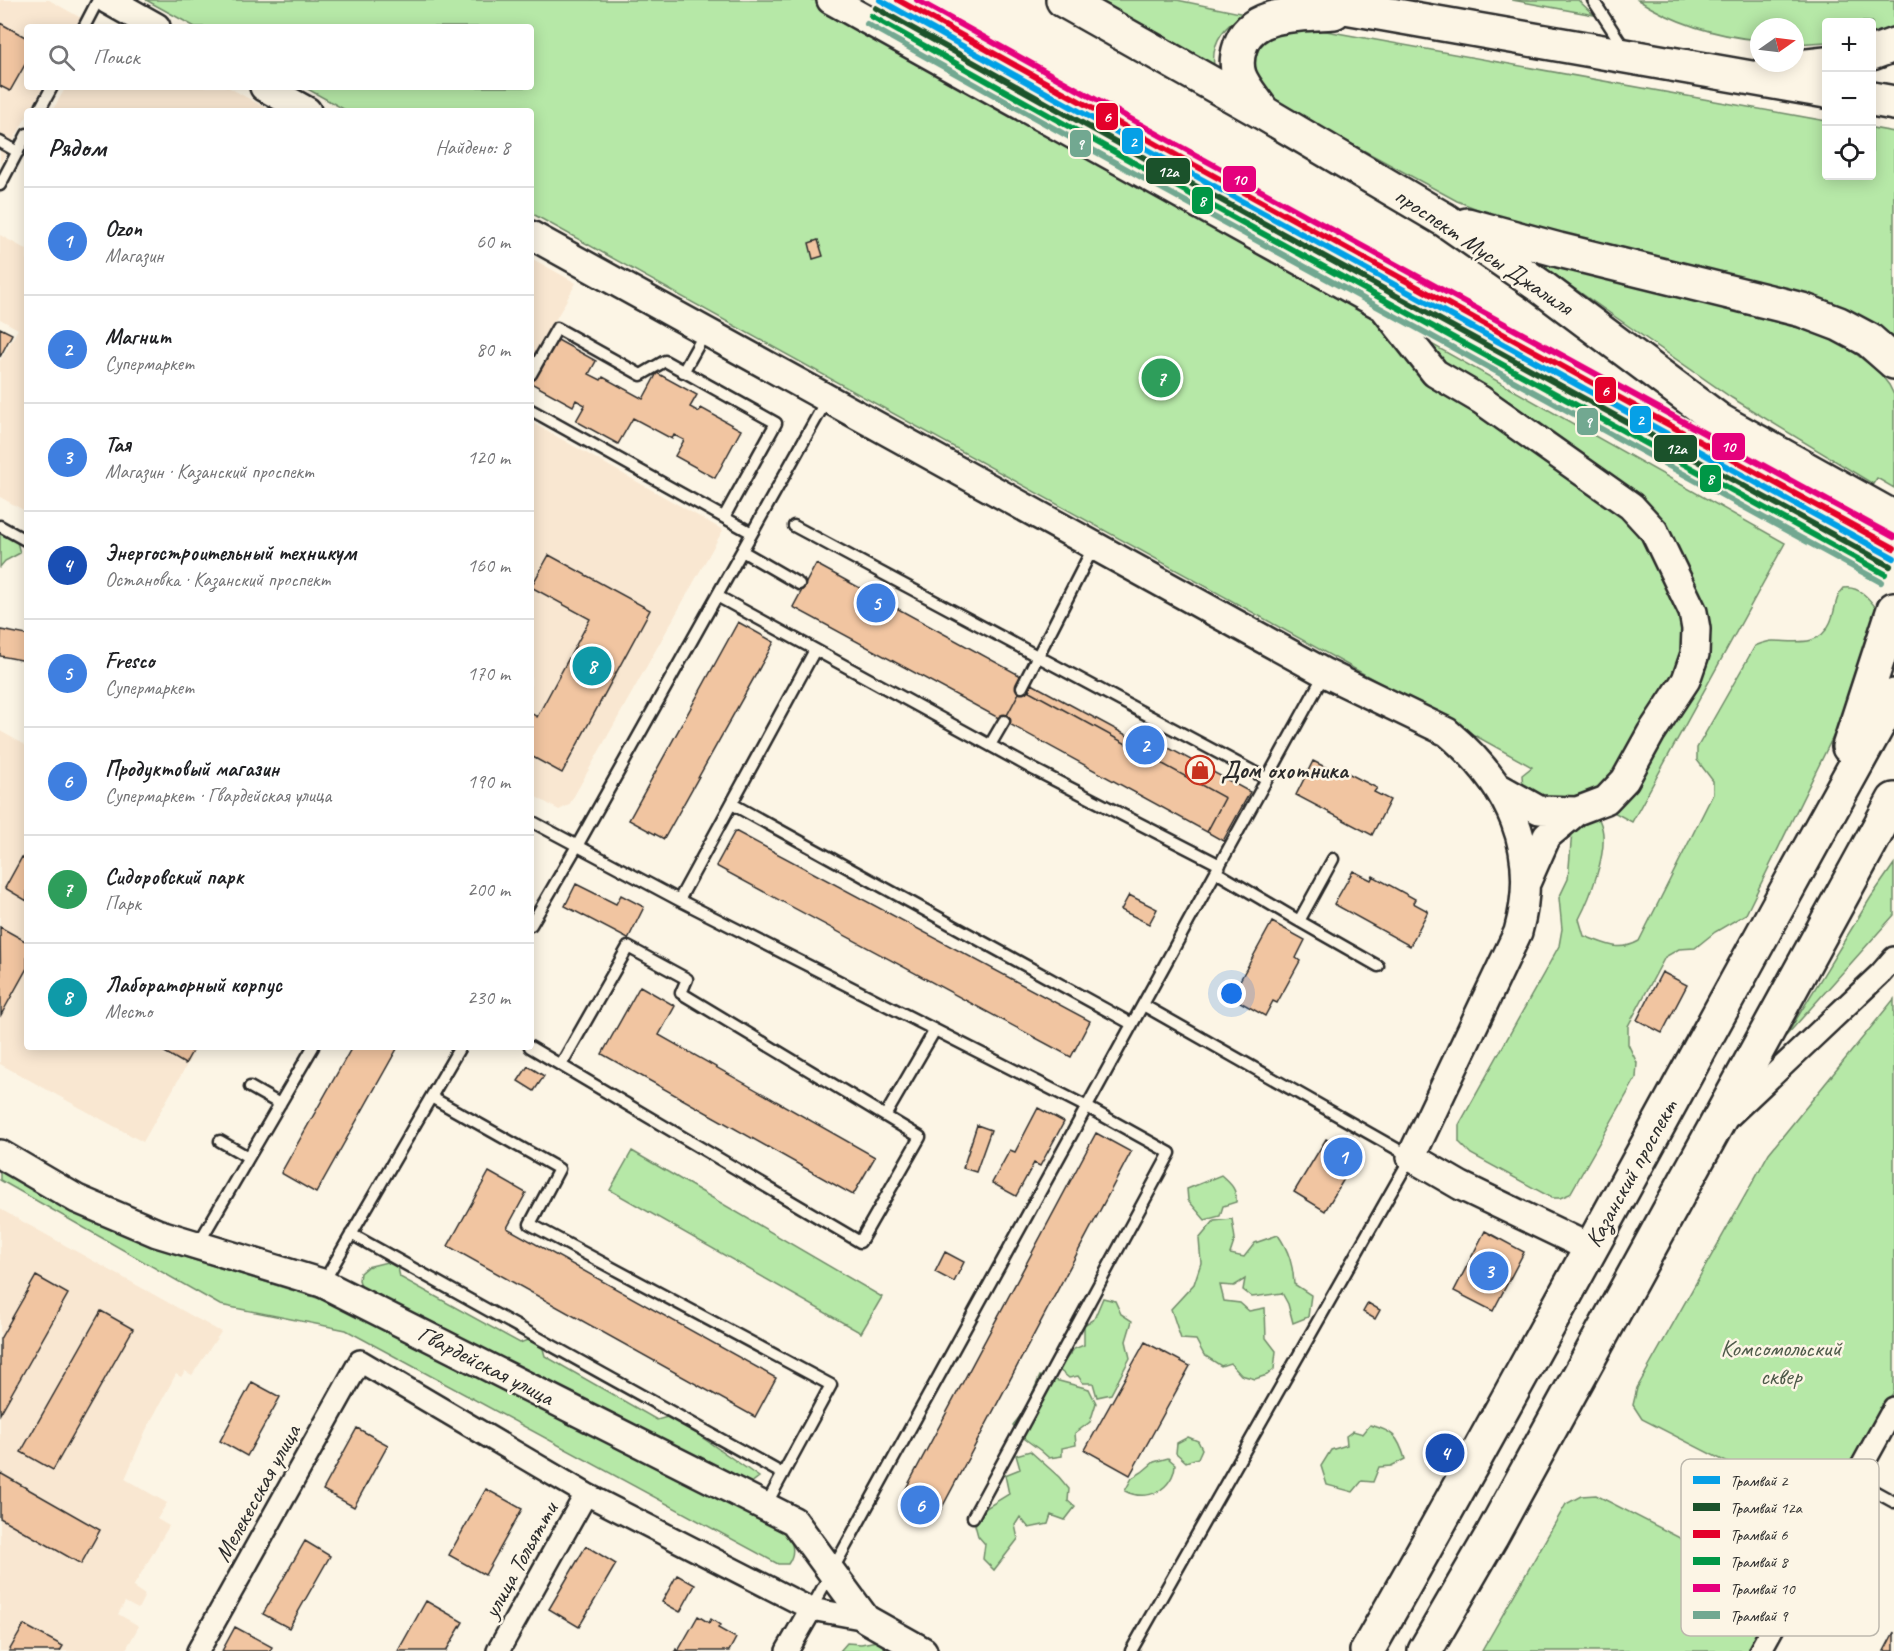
<!DOCTYPE html>
<html lang="ru">
<head>
<meta charset="utf-8">
<style>
  :root { --surface:#fff; --page:#f6f6f6; --text:#202124; --muted:#757577; --line:#e0e0e0; --accent:#2563eb }
  body { margin:0; font-family:Caveat,sans-serif; background:var(--page); color:var(--text) }
  .controls { position:absolute; right:18px; top:18px; display:grid; overflow:hidden; border-radius:6px; box-shadow:0 3px 15px #0003 }
  .controls button { width:54px; height:54px; display:grid; place-items:center; padding:0; border:0; border-bottom:2px solid var(--line); background:var(--surface); color:var(--text); font:30px sans-serif }
  .compass { position:absolute; left:1750px; top:18px; width:54px; height:54px; border-radius:50%; background:var(--surface); box-shadow:0 3px 15px #0003; rotate:76deg }
  .you { position:absolute; left:1232px; top:994px; width:21px; height:21px; margin:-15px; border:4px solid #fff; border-radius:50%; background:#1a73e8; box-shadow:0 0 0 9px #1a73e833 }
  .badge { display:grid; place-items:center; width:39px; height:39px; border-radius:50%; background:var(--accent); color:#fff; font-size:20px; font-weight:700 }
  .pin { position:absolute; translate:-50% -50%; border:3px solid #fff; box-shadow:0 2px 6px #0006 }
  .list { margin:0; padding:0; list-style:none }
  h2 { display:flex; justify-content:space-between; align-items:center; height:78px; margin:0; padding:0 24px; font-size:26px }
  h2 small { font-size:20px; font-weight:400; color:var(--muted) }
  .list li { display:grid; grid-template-columns:39px 1fr auto; gap:18px; align-items:center; box-sizing:border-box; height:108px; padding:0 24px; border-top:2px solid var(--line) }
  .list b { display:block; font-size:22px; white-space:nowrap }
  .list p { margin:0; font-size:20px; white-space:nowrap; color:var(--muted) }
  .list em { font-size:20px; font-style:normal; color:var(--muted) }
  .icon { flex:none; width:33px; height:33px; fill:none; stroke:currentColor; stroke-width:2; stroke-linecap:round; stroke-linejoin:round }
  .map { position:relative; flex:none; width:1894px; height:1651px; overflow:hidden }
  .search { position:absolute; background:var(--surface); box-shadow:0 3px 15px #0003; left:24px; top:24px; width:510px; height:66px; display:flex; align-items:center; gap:15px; box-sizing:border-box; padding:0 21px; border-radius:6px; color:var(--muted); font-size:22px }
  .panel { position:absolute; background:var(--surface); box-shadow:0 3px 15px #0003; left:24px; top:108px; width:510px; height:942px; border-radius:6px }
  .map>svg:first-child { display:block }
  .built { fill:#f9e7d1 }
  .green { fill:#b6e8a7; stroke:#708a69; stroke-width:1.5 }
  .building { fill:#f1c5a1; stroke:#2b2b2b; stroke-width:1.5 }
  .lines { fill:none; stroke-linecap:round; stroke-linejoin:round }
  .service-casing { stroke:#2b2b2b; stroke-width:15 }
  .minor-casing { stroke:#2b2b2b; stroke-width:26 }
  .tertiary-casing { stroke:#2b2b2b; stroke-width:32 }
  .primary-casing { stroke:#2b2b2b; stroke-width:38 }
  .service { stroke:#fcf5e5; stroke-width:10 }
  .minor { stroke:#fcf5e5; stroke-width:21 }
  .tertiary { stroke:#fcf5e5; stroke-width:27 }
  .primary { stroke:#fcf5e5; stroke-width:33 }
  .tram-1-casing { stroke:#fcf5e5; stroke-width:10 }
  .tram-2-casing { stroke:#fcf5e5; stroke-width:10 }
  .tram-3-casing { stroke:#fcf5e5; stroke-width:10 }
  .tram-4-casing { stroke:#fcf5e5; stroke-width:10 }
  .tram-5-casing { stroke:#fcf5e5; stroke-width:10 }
  .tram-6-casing { stroke:#fcf5e5; stroke-width:10 }
  .tram-1 { stroke:#06a0e6; stroke-width:6 }
  .tram-2 { stroke:#1b522b; stroke-width:6 }
  .tram-3 { stroke:#e4002b; stroke-width:6 }
  .tram-4 { stroke:#009746; stroke-width:6 }
  .tram-5 { stroke:#e5007d; stroke-width:6 }
  .tram-6 { stroke:#72a891; stroke-width:6 }
  .labels { text-anchor:middle; stroke-width:5; stroke-linejoin:round; paint-order:stroke }
  .street-label { font-size:24px; fill:#2b2b2b; stroke:#fcf5e5 }
  .poi-label { font-size:24px; font-weight:bold; fill:#2b2b2b; stroke:#fcf5e5; text-anchor:start }
  .park-label { font-size:24px; fill:#4e5a4a; stroke:#fcf5e5 }
  .key { fill:#fcf5e5; stroke:#bdb8ad; stroke-width:1.5 }
  .key-label { font-size:16px; fill:#2b2b2b }
  .line-badge { stroke:#fcf5e5; stroke-width:2 }
  .badge-label { font-size:16px; text-anchor:middle; font-weight:bold; fill:#fff }
</style>
</head>
<body>
<div class="map">
<svg width="1894" height="1651" viewBox="0 0 1894 1651">
  <rect width="100%" height="100%" fill="#fcf5e5"/>
  <filter id="ink" filterUnits="userSpaceOnUse"><feTurbulence type="fractalNoise" baseFrequency=".0167" numOctaves="2"/><feDisplacementMap in="SourceGraphic" scale="12" xChannelSelector="R" yChannelSelector="G"/><feConvolveMatrix kernelMatrix="1 2 1 2 8 2 1 2 1" color-interpolation-filters="sRGB"/></filter>
  <g filter="url(#ink)">
    <!-- built -->
    <path class="built" d="M0,0H49L81,18L76,27H27V87H43L30,111H27V116L0,164Z
      M66,87H228L271,111H52Z
      M0,235L27,250V512L0,497V361L18,329L0,319Z
      M531,258L576,283L531,364Z
      M531,422L723,530L569,805L559,810L531,794Z
      M0,731L27,746V1047H197L143,1142L0,1064Z
      M0,1209L221,1332L192,1375L185,1371L181,1377L176,1374L146,1430L125,1479L167,1503L157,1519L169,1526L133,1587L145,1595L138,1609L125,1602L118,1614L139,1626L125,1651H0Z"/>
    <!-- green -->
    <path class="green" d="M146,0H820L1785,543L1632,822L1588,798C1593,808 1600,818 1602,828C1608,852 1590,898 1579,919L1584,936C1605,943 1618,953 1639,941L1713,794V781L1697,760V748L1755,646C1760,644 1767,641 1773,641C1795,641 1819,648 1830,623C1836,611 1834,598 1844,588C1861,586 1870,600 1880,613L1876,649L1746,914L1715,932L1695,948L1679,949L1665,957L1628,1026V1044L1637,1063L1636,1078L1570,1194L1560,1198H1552L1471,1154L1459,1142V1125L1559,946L1562,929L1559,898L1568,879L1572,831L1523,789L1522,775L1532,767L531,213V111H347L304,87H531V27H195Z
      M1098,0H1177L1245,14C1225,25 1211,42 1214,66Z
      M1512,0H1578L1594,15Z
      M1638,0H1894V29L1872,35V22H1826V42L1795,44V27H1759V40C1717,36 1674,23 1638,0Z
      M1315,29L1826,121V176H1872V128L1894,132V343L1528,229L1457,201L1265,97L1252,71L1254,51L1269,36L1278,32Z
      M1532,259L1799,328L1832,340L1852,351L1879,372L1889,385L1894,395V488L1877,478L1873,484L1732,398Z
      M0,530L16,538L20,553L5,561L0,567Z
      M1894,864V915L1786,1036L1871,897Z
      M1894,999V1391L1751,1651H1482L1566,1504L1581,1496L1596,1495L1705,1551L1718,1552L1728,1545L1756,1496V1482L1746,1472L1642,1419L1633,1405L1637,1388L1769,1153Z
      M632,1151L882,1297L861,1333L610,1190Z
      M0,1168L70,1208L182,1256L330,1302L776,1519C787,1534 800,1547 788,1564H778L346,1330L220,1305L0,1180Z
      M1221,1175C1231,1184 1237,1189 1236,1202L1223,1206L1220,1216L1205,1220L1188,1200L1187,1189Z
      M1232,1219L1235,1239L1230,1254L1244,1257L1255,1243L1278,1235C1289,1251 1293,1265 1294,1284L1311,1295L1308,1317L1293,1323L1288,1304L1282,1293L1252,1297L1243,1290L1245,1279L1234,1286L1220,1285L1224,1301L1240,1303L1249,1311L1265,1308L1266,1338L1276,1351L1274,1369L1267,1375L1255,1379L1241,1375L1230,1363L1221,1366L1204,1355L1196,1340L1181,1339L1171,1309L1194,1284L1201,1263L1199,1239L1214,1221Z
      M387,1262L398,1268L400,1277L520,1343L530,1339L542,1345L545,1356L657,1420L671,1416L759,1477L751,1483L362,1289L359,1280L360,1273L367,1267Z
      M1103,1298L1115,1301L1121,1314L1132,1321L1126,1341L1130,1358L1111,1394L1097,1397L1093,1383H1083L1078,1376L1069,1378L1058,1369L1074,1349L1084,1345V1325L1094,1319Z
      M1040,1376L1089,1389L1096,1403L1090,1422L1075,1433L1076,1445L1062,1448V1456L1049,1458L1040,1450L1025,1439L1013,1425L1025,1410Z
      M1370,1425C1393,1431 1398,1436 1405,1459L1391,1466L1379,1467L1373,1482L1362,1481L1353,1492L1327,1485L1321,1466L1331,1450L1347,1445L1346,1436L1353,1431L1363,1434Z
      M1188,1437L1198,1441L1202,1449L1198,1458L1186,1462L1176,1453L1177,1443Z
      M1030,1451L1059,1477L1069,1489L1068,1501L1075,1507L1065,1520L1051,1515L1048,1524L1029,1528L1020,1517L1015,1525L1018,1539L994,1570L983,1559L985,1544L978,1536L975,1525L986,1508L1009,1494L1005,1475L1020,1469L1016,1455Z
      M1168,1458L1175,1464C1174,1489 1147,1503 1125,1491L1132,1478L1142,1472L1154,1462Z
      M877,1641L888,1651H840L847,1643L861,1644Z"/>
    <!-- building -->
    <path class="building" d="M0,23L27,38V61L10,91L0,86Z
      M818,240L823,256L813,259L809,243Z
      M0,328L12,334L0,357Z
      M556,339L596,361L589,374L601,380L603,377L643,399L657,373L697,395L690,407L699,412L701,408L741,430L715,478L675,456L684,440L674,435L672,439L633,418L618,444L576,421L585,405L576,400L573,406L531,383Z
      M549,555L650,610L562,773L531,756V713L537,717L590,619L531,587Z
      M816,564L1021,676L1017,684L1022,687L1004,721L793,607Z
      M738,622L774,642L664,839L629,820Z
      M1,630L27,635V661L0,656Z
      M1032,684L1150,748L1154,740L1250,792L1223,841L1207,832L1225,798L1029,691Z
      M1022,687L1225,798L1207,832L1004,721Z
      M1313,761L1331,770L1334,766L1377,788L1374,792L1390,800L1372,835L1296,795Z
      M735,831L1090,1021L1071,1057L716,866Z
      M22,857L27,860V901L5,888Z
      M1353,871L1371,880L1373,876L1415,899L1413,903L1428,911L1410,946L1334,904Z
      M576,884L616,904L621,895L644,907L628,939L565,906Z
      M1129,895L1157,909L1149,924L1121,910Z
      M1272,922L1305,940L1296,958L1300,961L1277,1003L1273,1001L1265,1016L1231,997Z
      M0,927L25,941L27,937V968L1,1015Z
      M1662,972L1687,985L1662,1033L1637,1020Z
      M640,986L675,1006L659,1035L875,1157L853,1195L602,1054Z
      M156,1047H192L194,1048L185,1064Z
      M352,1047H398L316,1193L281,1173Z
      M528,1066L544,1076L534,1091L518,1081Z
      M1038,1108L1064,1122L1040,1166L1034,1163L1016,1196L992,1183L1010,1150L1015,1152Z
      M977,1125L991,1130L976,1172L963,1168Z
      M1096,1133L1131,1152L938,1515L902,1496Z
      M1326,1139L1357,1157L1325,1211L1294,1192Z
      M489,1172L526,1193L507,1228L776,1378L755,1417L448,1246Z
      M1485,1231L1524,1252L1493,1311L1454,1291Z
      M945,1252L964,1262L954,1282L935,1272Z
      M36,1276L68,1294L0,1414V1339Z
      M1368,1303L1380,1310L1375,1319L1363,1312Z
      M101,1311L133,1329L53,1470L21,1452Z
      M1145,1342L1190,1366L1130,1475L1085,1450Z
      M252,1382L280,1397L247,1456L220,1441Z
      M357,1428L388,1445L354,1507L323,1490Z
      M0,1473L100,1530L81,1564L0,1518Z
      M486,1489L522,1509L485,1575L449,1555Z
      M305,1541L330,1556L289,1628L263,1614Z
      M586,1546L616,1564L579,1627L549,1609Z
      M677,1575L695,1585L680,1612L662,1602Z
      M426,1601L463,1622L446,1651H398Z
      M698,1616L709,1623L711,1619L720,1625L718,1628L736,1638L729,1651H675L676,1649L678,1651Z
      M24,1625L63,1646L60,1651H9Z
      M235,1627L272,1647L270,1651H222Z
      M1894,1632V1651H1884Z"/>
    <g class="lines">
      <!-- service casing -->
      <g class="service-casing">
        <path id="service" d="M1593,0L1624,48
          M84,27L98,0
          M39,111L52,87
          M0,142L18,152
          M0,185L27,134
          M683,372L705,333
          M531,374L557,328L641,375L665,361L776,423L724,517
          M531,410L752,533
          M0,526L27,541
          M794,526L1267,779
          M742,551L799,584
          M717,596L1035,770L1220,865
          M1022,687L1094,546
          M990,745L1004,721
          M732,804L1132,1024
          M531,821L679,900L1087,1107L1170,1153L973,1517
          M1216,872L1299,921L1333,859
          M679,900L815,650
          M1299,921L1378,966
          M531,925L577,846L827,399
          M530,1047L860,1242L920,1137L681,993L687,979L628,947L561,1065
          M250,1087L280,1104
          M431,1097L559,1169L530,1224L831,1385L766,1505
          M885,1116L935,1030
          M220,1141L248,1157
          M351,1234L783,1474
          M197,1246L313,1047
          M323,1283L460,1047
          M1854,1480L1894,1502
          M811,1609L1325,673
          M1131,1651L1411,1157L1143,1005"/>
      </g>
      <!-- minor casing -->
      <g class="minor-casing">
        <path id="minor" d="M1730,1116L1881,973L1894,958
          M198,1651L360,1361L586,1494L811,1609L866,1619
          M498,1651L586,1494
          M787,1651L811,1609
          M1760,1651L1894,1408"/>
      </g>
      <!-- tertiary casing -->
      <g class="tertiary-casing">
        <path id="tertiary" d="M108,0L156,27
          M831,0L1383,307L1435,373L1481,400L1631,506L1654,531L1693,612L1696,629L1695,654L1686,680L1651,733L1625,780L1606,800L1577,811L1547,836L1527,881
          M264,87L307,111
          M531,235L1325,673L1447,732C1510,785 1541,850 1518,932L1411,1157L1461,1186L1590,1248
          M1498,787L1539,810L1577,811
          M0,1154L77,1199L157,1233L322,1283L794,1521L866,1619L923,1651"/>
      </g>
      <!-- primary casing -->
      <g class="primary-casing">
        <path id="primary" d="M1063,0L1262,112L1445,220L1540,286L1720,421L1894,518
          M1305,0L1826,91
          M1872,53L1894,45
          M1769,70L1826,64
          M1872,99L1894,103
          M1262,111C1255,100 1243,87 1239,75C1236,65 1237,56 1240,47C1251,10 1303,15 1334,12
          M1467,225L1559,250L1802,310L1839,324L1869,340L1894,362
          M1849,747L1894,609
          M1367,1651C1547,1335 1717,1013 1894,696
          M1425,1651L1491,1537L1894,800"/>
      </g>
      <!-- service -->
      <use href="#service" class="service"/>
      <!-- minor -->
      <use href="#minor" class="minor"/>
      <!-- tertiary -->
      <use href="#tertiary" class="tertiary"/>
      <!-- primary -->
      <use href="#primary" class="primary"/>
      <!-- tram-1 casing -->
      <g class="tram-1-casing">
        <path id="tram-1" d="M880,0L1172,163L1894,558"/>
      </g>
      <!-- tram-2 casing -->
      <g class="tram-2-casing">
        <path id="tram-2" d="M876,8L1168,171L1890,566"/>
      </g>
      <!-- tram-3 casing -->
      <g class="tram-3-casing">
        <path id="tram-3" d="M898,0L1176,155L1894,548"/>
      </g>
      <!-- tram-4 casing -->
      <g class="tram-4-casing">
        <path id="tram-4" d="M871,16L1163,179L1885,574"/>
      </g>
      <!-- tram-5 casing -->
      <g class="tram-5-casing">
        <path id="tram-5" d="M917,0L1181,147L1894,537"/>
      </g>
      <!-- tram-6 casing -->
      <g class="tram-6-casing">
        <path id="tram-6" d="M867,24L1159,187L1881,582"/>
      </g>
      <!-- tram-1 -->
      <use href="#tram-1" class="tram-1"/>
      <!-- tram-2 -->
      <use href="#tram-2" class="tram-2"/>
      <!-- tram-3 -->
      <use href="#tram-3" class="tram-3"/>
      <!-- tram-4 -->
      <use href="#tram-4" class="tram-4"/>
      <!-- tram-5 -->
      <use href="#tram-5" class="tram-5"/>
      <!-- tram-6 -->
      <use href="#tram-6" class="tram-6"/>
    </g>
  </g>
  <!-- icons -->
  <defs>
    <g id="shop-ring" transform="scale(1.5)"><circle r="9.5" fill="#fcf5e5" stroke="#c8321e" stroke-width="1.5"/><path d="M-5-2.5h2.3a2.7 3.5 0 0 1 5.4 0H5L5.5 6h-11ZM-1.5-2.5h3a1.5 2.3 0 0 0-3 0Z" fill="#c8321e"/></g>
  </defs>
  <g fill-rule="evenodd">
    <use href="#shop-ring" x="1200" y="770"/>
  </g>
  <g class="labels">
    <!-- street labels -->
    <g class="street-label">
      <text transform="translate(1484 251) rotate(34)" y="8">проспект Мусы Джалиля</text>
      <text transform="translate(1631 1173) rotate(-61)" y="8">Казанский проспект</text>
      <text transform="translate(486 1365) rotate(27)" y="8">Гвардейская улица</text>
      <text transform="translate(257 1493) rotate(-61)" y="8">Мелекесская улица</text>
      <text transform="translate(520 1560) rotate(-61)" y="8">улица Тольятти</text>
    </g>
    <!-- poi labels -->
    <g class="poi-label">
      <text x="1221" y="778">Дом охотника</text>
    </g>
    <!-- park labels -->
    <g class="park-label">
      <text x="1781" y="1356">Комсомольский<tspan x="1781" dy="28">сквер</tspan></text>
    </g>
  </g>
  <!-- legend -->
  <rect x="1681" y="1459" width="198" height="177" rx="9" class="key"/>
  <rect x="1693" y="1476" width="27" height="8" fill="#06a0e6"/>
  <rect x="1693" y="1503" width="27" height="8" fill="#1b522b"/>
  <rect x="1693" y="1530" width="27" height="8" fill="#e4002b"/>
  <rect x="1693" y="1557" width="27" height="8" fill="#009746"/>
  <rect x="1693" y="1584" width="27" height="8" fill="#e5007d"/>
  <rect x="1693" y="1611" width="27" height="8" fill="#72a891"/>
  <g class="key-label">
    <text x="1730" y="1486">Трамвай 2</text>
    <text x="1730" y="1513">Трамвай 12а</text>
    <text x="1730" y="1540">Трамвай 6</text>
    <text x="1730" y="1567">Трамвай 8</text>
    <text x="1730" y="1594">Трамвай 10</text>
    <text x="1730" y="1621">Трамвай 9</text>
  </g>
  <g class="line-badge">
    <rect x="1095" y="102" width="24" height="29" rx="6" fill="#e4002b"/>
    <rect x="1121" y="127" width="23" height="28" rx="6" fill="#06a0e6"/>
    <rect x="1069" y="129" width="23" height="29" rx="6" fill="#72a891"/>
    <rect x="1145" y="157" width="46" height="28" rx="6" fill="#1b522b"/>
    <rect x="1222" y="165" width="35" height="28" rx="6" fill="#e5007d"/>
    <rect x="1191" y="186" width="23" height="29" rx="6" fill="#009746"/>
    <rect x="1594" y="376" width="23" height="28" rx="6" fill="#e4002b"/>
    <rect x="1629" y="405" width="23" height="29" rx="6" fill="#06a0e6"/>
    <rect x="1576" y="407" width="23" height="29" rx="6" fill="#72a891"/>
    <rect x="1711" y="432" width="35" height="29" rx="6" fill="#e5007d"/>
    <rect x="1653" y="434" width="45" height="29" rx="6" fill="#1b522b"/>
    <rect x="1699" y="464" width="23" height="29" rx="6" fill="#009746"/>
  </g>
  <g class="badge-label">
    <text x="1107" y="122">6</text>
    <text x="1133" y="147">2</text>
    <text x="1080" y="149">9</text>
    <text x="1168" y="177">12а</text>
    <text x="1239" y="185">10</text>
    <text x="1202" y="206">8</text>
    <text x="1605" y="396">6</text>
    <text x="1640" y="425">2</text>
    <text x="1588" y="427">9</text>
    <text x="1728" y="452">10</text>
    <text x="1676" y="454">12а</text>
    <text x="1710" y="484">8</text>
  </g>
</svg>
<div class="controls">
<button>+</button>
<button>−</button>
<button><svg class="icon" aria-label="locate" viewBox="0 0 24 24"><circle cx="12" cy="12" r="6"/><path d="M12 2v4M12 18v4M2 12h4M18 12h4"/></svg></button>
</div>
<svg class="compass" viewBox="-18 -18 36 36"><path d="M0-13l5 13h-10z" fill="#e53935"/><path d="M0 13l5-13h-10z" fill="#757577"/></svg>
<div class="you"></div>
<div class="pin badge" style="left:1343px;top:1157px;background:#3f7fe0">1</div>
<div class="pin badge" style="left:1145px;top:745px;background:#3f7fe0">2</div>
<div class="pin badge" style="left:1489px;top:1271px;background:#3f7fe0">3</div>
<div class="pin badge" style="left:1445px;top:1453px;background:#1a4fb4">4</div>
<div class="pin badge" style="left:876px;top:603px;background:#3f7fe0">5</div>
<div class="pin badge" style="left:920px;top:1505px;background:#3f7fe0">6</div>
<div class="pin badge" style="left:1161px;top:378px;background:#2e9e5b">7</div>
<div class="pin badge" style="left:592px;top:666px;background:#0f9aa8">8</div>
<div class="search"><svg class="icon" aria-label="search" viewBox="0 0 24 24"><circle cx="10" cy="10" r="6"/><path d="M15 15l6 6"/></svg>Поиск</div>
<section class="panel">
<h2>Рядом<small>Найдено: 8</small></h2>
<ul class="list">
<li><span class="badge" style="background:#3f7fe0">1</span><div><b>Ozon</b><p>Магазин</p></div><em>60 m</em></li>
<li><span class="badge" style="background:#3f7fe0">2</span><div><b>Магнит</b><p>Супермаркет</p></div><em>80 m</em></li>
<li><span class="badge" style="background:#3f7fe0">3</span><div><b>Тая</b><p>Магазин · Казанский проспект</p></div><em>120 m</em></li>
<li><span class="badge" style="background:#1a4fb4">4</span><div><b>Энергостроительный техникум</b><p>Остановка · Казанский проспект</p></div><em>160 m</em></li>
<li><span class="badge" style="background:#3f7fe0">5</span><div><b>Fresco</b><p>Супермаркет</p></div><em>170 m</em></li>
<li><span class="badge" style="background:#3f7fe0">6</span><div><b>Продуктовый магазин</b><p>Супермаркет · Гвардейская улица</p></div><em>190 m</em></li>
<li><span class="badge" style="background:#2e9e5b">7</span><div><b>Сидоровский парк</b><p>Парк</p></div><em>200 m</em></li>
<li><span class="badge" style="background:#0f9aa8">8</span><div><b>Лабораторный корпус</b><p>Место</p></div><em>230 m</em></li>
</ul>
</section>
</div>
</body>
</html>
